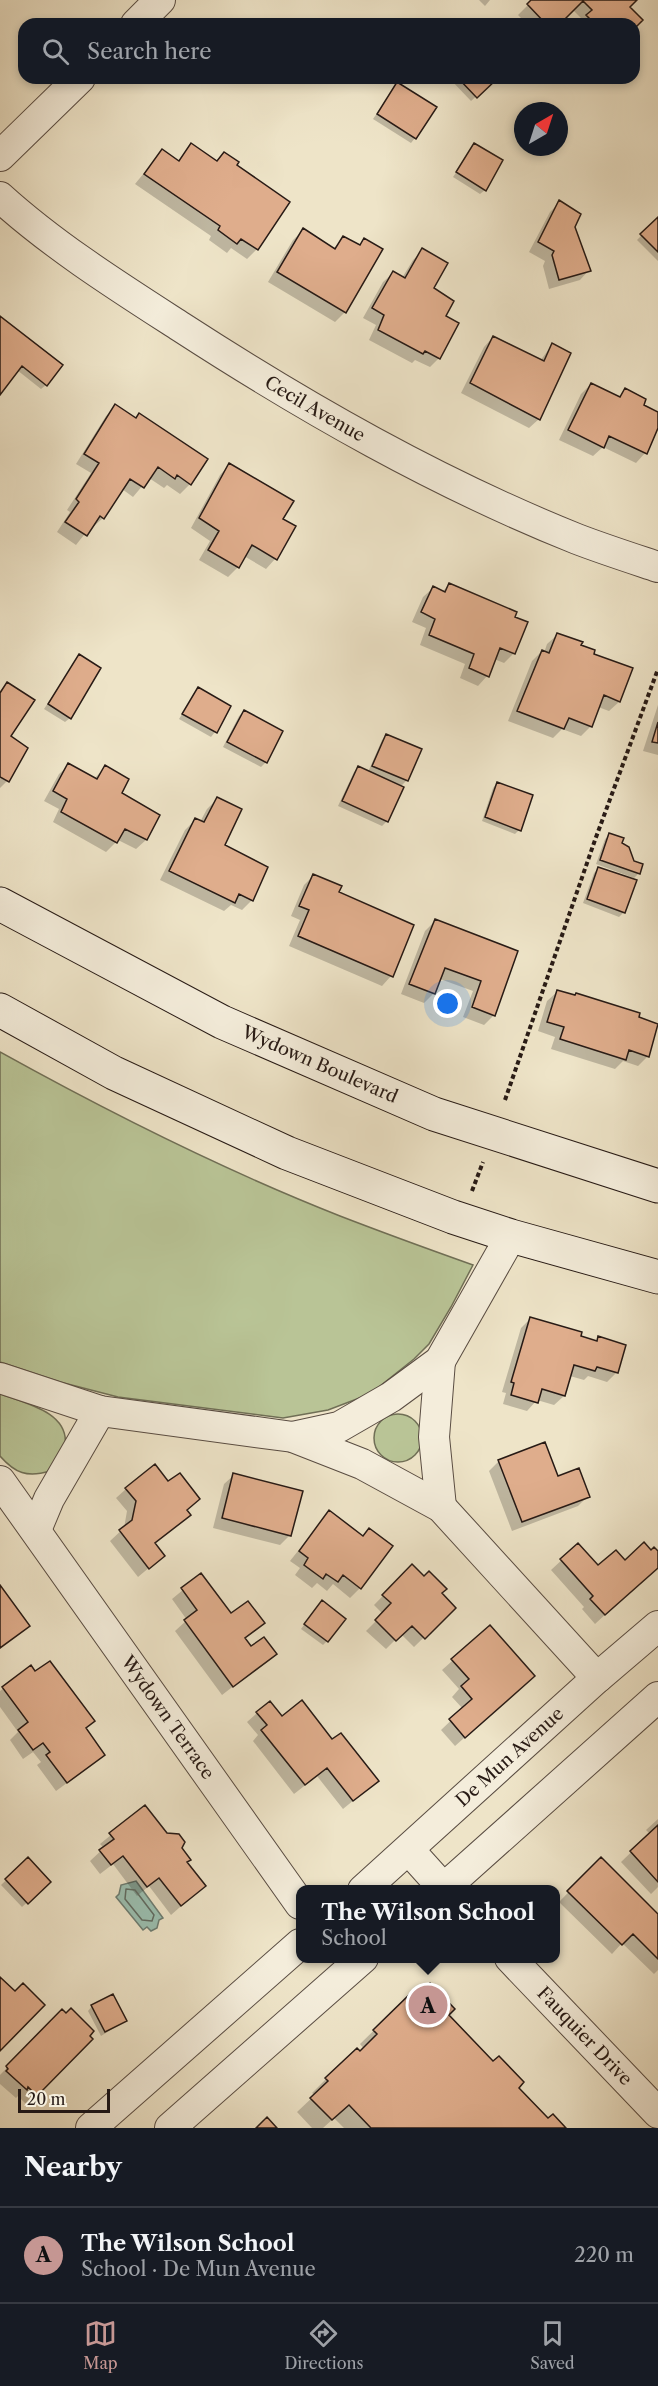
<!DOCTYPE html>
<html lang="en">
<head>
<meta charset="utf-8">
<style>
  :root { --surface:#171b24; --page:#20242c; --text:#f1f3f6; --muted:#9ea1a6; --line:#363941; --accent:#c59692 }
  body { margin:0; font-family:"Libre Caslon Text",serif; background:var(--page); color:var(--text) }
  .compass { position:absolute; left:514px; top:102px; width:54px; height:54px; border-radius:50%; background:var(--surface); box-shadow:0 3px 9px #0003; rotate:39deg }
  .scale { position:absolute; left:18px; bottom:15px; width:92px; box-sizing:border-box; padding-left:6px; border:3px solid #271a15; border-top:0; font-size:16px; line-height:21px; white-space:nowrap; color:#271a15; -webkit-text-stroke:4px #f4eddb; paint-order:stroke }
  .you { position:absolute; left:448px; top:1004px; width:21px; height:21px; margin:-15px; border:4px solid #fff; border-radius:50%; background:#1a73e8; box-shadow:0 0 0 9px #1a73e833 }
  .badge { display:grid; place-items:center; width:39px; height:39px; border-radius:50%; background:var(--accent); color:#111; font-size:20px; font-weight:700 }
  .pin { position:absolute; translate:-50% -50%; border:3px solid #fff; box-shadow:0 2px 6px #0006 }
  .popup { position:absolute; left:296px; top:1885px; width:264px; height:78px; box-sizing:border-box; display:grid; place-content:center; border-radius:12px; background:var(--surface); filter:drop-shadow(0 2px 4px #0005); font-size:20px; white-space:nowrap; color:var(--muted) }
  .popup b { font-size:22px; color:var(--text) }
  .popup::after { content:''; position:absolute; left:50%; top:100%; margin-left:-12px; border:12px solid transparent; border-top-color:var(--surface) }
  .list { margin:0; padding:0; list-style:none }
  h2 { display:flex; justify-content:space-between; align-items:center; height:78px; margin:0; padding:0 24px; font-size:26px }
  h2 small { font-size:20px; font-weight:400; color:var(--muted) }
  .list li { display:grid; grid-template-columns:39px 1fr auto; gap:18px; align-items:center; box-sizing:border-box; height:96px; padding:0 24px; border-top:2px solid var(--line) }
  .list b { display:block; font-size:22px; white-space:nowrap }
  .list p { margin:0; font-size:20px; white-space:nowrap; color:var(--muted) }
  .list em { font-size:20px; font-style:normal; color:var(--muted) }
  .icon { flex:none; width:33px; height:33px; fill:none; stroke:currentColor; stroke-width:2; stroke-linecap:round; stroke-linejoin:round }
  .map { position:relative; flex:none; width:658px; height:2128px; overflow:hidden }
  .search { position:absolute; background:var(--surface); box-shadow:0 3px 9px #0003; left:18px; right:18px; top:18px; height:66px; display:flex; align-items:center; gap:15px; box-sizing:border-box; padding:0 21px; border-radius:18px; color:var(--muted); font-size:22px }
  .sheet { height:174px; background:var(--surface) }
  nav { display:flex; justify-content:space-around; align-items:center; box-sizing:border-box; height:84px; border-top:2px solid var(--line); background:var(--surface); font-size:16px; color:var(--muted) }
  nav a { display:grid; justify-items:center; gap:3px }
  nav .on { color:var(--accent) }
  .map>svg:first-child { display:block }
  .green { fill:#b9c496; stroke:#706f56; stroke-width:1.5 }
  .water { fill:#9bbfb0; stroke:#6d7d72; stroke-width:1.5 }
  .shadow { fill:#0003 }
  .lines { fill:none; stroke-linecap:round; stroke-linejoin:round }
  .shore { stroke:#616c62; stroke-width:1.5 }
  .building { fill:#dfad8c; stroke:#271a15; stroke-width:1.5 }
  .street-casing { stroke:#594c42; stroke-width:32 }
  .secondary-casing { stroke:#271a15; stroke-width:35 }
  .path { stroke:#271a15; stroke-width:4; stroke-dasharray:4.5 3; stroke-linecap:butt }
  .street { stroke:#f4eddb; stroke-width:30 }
  .secondary { stroke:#f4eddb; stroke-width:33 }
  .labels { text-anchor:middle; stroke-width:5; stroke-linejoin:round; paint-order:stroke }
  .street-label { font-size:18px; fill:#271a15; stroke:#f4eddb }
</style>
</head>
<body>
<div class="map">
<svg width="658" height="2128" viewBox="0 0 658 2128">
  <rect width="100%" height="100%" fill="#eee4c8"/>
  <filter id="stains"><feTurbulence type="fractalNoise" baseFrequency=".00333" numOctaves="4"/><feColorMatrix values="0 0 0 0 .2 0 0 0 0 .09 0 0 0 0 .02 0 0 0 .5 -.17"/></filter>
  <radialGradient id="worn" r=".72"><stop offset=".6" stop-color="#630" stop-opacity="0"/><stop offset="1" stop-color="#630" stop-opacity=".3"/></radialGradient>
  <!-- green -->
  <path class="green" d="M0,1052C110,1113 223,1170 340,1216C384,1233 428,1249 473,1265L451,1307L429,1344L414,1359L370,1394L328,1410L283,1418L118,1397L60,1382L0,1362Z
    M0,1394C24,1403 70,1412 65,1446C63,1454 55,1464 50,1471C27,1478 15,1473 0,1456Z
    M374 1438a24 24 0 1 1 48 0a24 24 0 1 1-48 0Z"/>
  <!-- water -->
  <path class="water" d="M136,1881L163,1918L159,1920L157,1928L151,1931L147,1927L143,1930L116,1897L119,1894L121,1885Z"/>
  <!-- shadow -->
  <path class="shadow" d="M479,0H490L485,6Z
    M533,0H635L628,7L641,20L634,27V24H579L583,20L573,10L558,24H527L518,15Z
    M449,78H497L471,101Z
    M397,84L415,138L411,143L373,119Z
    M191,145L216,162L224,154L235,166L288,202L257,249L247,259L231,248L227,253L209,240L211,236L135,184L162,151L177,162Z
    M475,145L485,190L480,194L453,177Z
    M560,202L573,227L589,270L580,280L549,289L543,266L545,261L529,252L550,212Z
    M658,219V261L637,240Z
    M303,230L333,249L344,238L358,246L365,240L345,312L335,322L268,282L293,240Z
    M423,250L432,289L444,317L439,358L430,367L415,360L412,363L369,340L376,325L363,318L383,282L393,273L402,278L413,260Z
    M0,318L46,385L41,389L17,370L0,393Z
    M493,337L540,361L552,345L539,419L529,428L461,393L484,347Z
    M591,384L618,397L626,390L642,406L658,414V424L645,453L636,463L603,447L593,456L559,440L581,394Z
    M116,406L135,419L139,415L206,460L190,484L180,494L167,485L164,488L149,478L133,497L122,489L103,518L93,527L91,526L76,545L57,532L70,512L67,510L91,473L76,464L106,416Z
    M229,465L281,519L294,527L275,559L266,569L244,556L238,567L228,577L199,560L210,541L191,528L220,475Z
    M449,585L514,653L504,663L494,659L487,676L478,686L460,678L465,664L420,645L426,628L412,622L423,597L433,588L442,592Z
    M557,635L592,655L619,702L609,711L598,707L591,726L581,736L562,729L553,738L508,721L532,661L542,651L544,653L547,644Z
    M79,656L70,718L65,722L44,709Z
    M7,684L8,737L26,749L7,781L0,788V691Z
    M198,688L215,732L211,737L179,719Z
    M658,705V755L643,751Z
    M244,711L266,762L261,767L223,747L239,716Z
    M387,736L407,780L400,787L387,821L382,826L338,806L354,772L359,767L368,772L382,740Z
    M69,765L94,779L105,767L120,794L158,815L146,840L136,849L118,840L106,852L53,822L59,809L44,801L59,774Z
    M497,783L519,830L515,834L482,821L493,788Z
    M217,799L223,846L266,868L252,900L242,910L231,905L224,911L160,880L185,830L195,820L200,822L207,809Z
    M610,835L620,844L639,873L634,878L596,864L605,839Z
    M599,868L624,912L619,917L583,903L594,873Z
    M314,875L337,893L391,976L382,986L289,946L300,920L291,916L304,885Z
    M435,921L516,952L494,1015L484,1025L463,1017L473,991L440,979L434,993L424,1003L401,994L425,931Z
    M557,992L648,1056L638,1066L623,1061L615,1069L551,1049L555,1037L538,1031L547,1001Z
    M531,1318L595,1342L599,1338L617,1372L607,1382L588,1376L584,1380L570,1376L564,1396L554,1405L537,1400L527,1411L503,1404L506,1393L502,1392L521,1328Z
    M499,1461L557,1478L588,1496L578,1506L512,1531L489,1471Z
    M234,1475L290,1535L280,1545L213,1528L224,1484Z
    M126,1489L185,1511L189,1515L154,1544L163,1556L138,1577L110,1541L124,1528L127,1511L116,1498Z
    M329,1512L362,1537L369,1530L360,1588L350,1598L333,1584L327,1591L317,1583L312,1588L295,1575L300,1568L290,1561Z
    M578,1545L598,1567L625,1562L651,1552L658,1553V1566L595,1624L582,1609L584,1607L551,1570Z
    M412,1566L454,1608L414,1647L401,1634L386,1649L366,1631L383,1614L374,1605Z
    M201,1575L230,1615L263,1623L244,1639L251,1648L275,1654L222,1695L175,1631L187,1620L172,1599Z
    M317,1607L327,1641L323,1645L301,1629Z
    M490,1627L524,1685L455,1746L441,1730L463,1709L452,1697L459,1689L442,1670Z
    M31,1667L85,1729L103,1755L93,1764L56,1791L37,1765L41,1762L33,1752L23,1759L10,1740L18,1732L0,1707V1691Z
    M257,1713L282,1718L332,1741L377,1781L343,1809L317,1776L294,1794L253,1741L258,1735L247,1722Z
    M145,1807L180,1849L186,1862L204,1886L171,1915L149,1886L137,1896L113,1864L100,1874L90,1861L104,1848L100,1844Z
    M658,1819V1887L651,1894L621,1862L650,1834L646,1830Z
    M28,1859L49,1882L22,1907L1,1885Z
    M601,1859L658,1916V1970L654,1974L622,1943L612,1954L559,1902Z
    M409,1996L447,2015L548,2120L564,2128H344L334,2118L323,2128H312L297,2112L315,2095L312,2093L326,2079L364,2049L360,2044Z
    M92,2006L125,2021L101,2036L88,2011Z
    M62,2011L91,2039L27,2105L18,2096L16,2098L0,2084V2075Z"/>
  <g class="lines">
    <!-- shore -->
    <path class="shore" d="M126,1889L135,1890L154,1915L152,1921L142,1920L125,1899Z"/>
  </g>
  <!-- building -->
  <path class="building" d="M531,0H637L630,7L643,20L634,29V24H595L586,15L592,10L583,1L560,24H546L527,4Z
    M458,78H498L477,98Z
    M397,82L437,107L416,139L377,114Z
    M191,143L217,161L224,152L239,162L237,165L290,202L258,250L241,239L237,244L218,230L220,226L144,174L162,149L179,161Z
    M474,143L503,160L486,191L456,172Z
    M559,200L581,214L575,227L591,271L559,280L552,255L554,251L538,242Z
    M658,217V252L640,234Z
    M303,228L335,249L343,236L360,245L364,238L383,249L346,313L277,272Z
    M422,248L448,263L434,288L454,301L446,316L459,323L440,359L425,351L423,354L378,330L384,315L372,308L393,271L405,278Z
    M0,316L63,365L47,386L22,366L0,395Z
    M493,336L544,361L552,343L571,353L540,420L470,383Z
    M591,383L620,397L625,388L646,399L644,405L658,412V428L647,454L609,436L604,448L568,430Z
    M115,404L136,418L139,413L208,459L191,485L177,475L175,479L158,467L144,488L130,479L104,519L100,516L87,536L65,522L79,502L76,499L99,463L84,454Z
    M229,463L294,501L283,519L296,526L277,560L252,545L239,568L208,550L219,531L199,518Z
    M449,583L517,612L515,617L528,622L515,654L500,648L489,677L469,668L474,654L429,635L435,619L421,612L433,586L445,592Z
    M557,633L583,642L581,645L595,650L594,654L633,668L620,702L604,695L592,727L569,718L564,729L517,711L542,650L549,653Z
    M79,654L101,668L71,719L48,704Z
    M7,682L35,700L11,736L28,748L9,782L0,777V693Z
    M198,687L231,706L217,733L182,714Z
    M244,710L283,731L267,763L227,742Z
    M658,722V743L652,742Z
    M386,734L422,749L408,781L372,766Z
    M68,763L97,779L105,765L129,779L122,793L160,815L147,840L125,829L117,843L61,812L67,799L53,791Z
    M358,766L404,787L388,822L342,801Z
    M497,782L533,795L521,831L485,817Z
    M217,797L242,809L225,845L268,867L253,901L239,894L235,903L169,871L195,818L204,822Z
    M609,833L624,838L622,843L629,847L634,861L643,864L640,874L600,860Z
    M598,867L637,880L625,913L587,899Z
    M313,874L342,886L339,892L414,925L393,977L298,936L309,910L299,906Z
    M435,919L518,951L495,1016L472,1007L481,981L445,968L435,994L409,984Z
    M557,990L575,995L576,993L640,1013L639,1017L658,1024L649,1057L629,1050L626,1060L560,1039L564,1027L547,1022Z
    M530,1317L582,1332L581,1336L597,1341L598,1336L626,1345L618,1373L597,1367L595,1371L574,1365L565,1396L542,1389L538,1403L511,1395L514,1383L511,1382Z
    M545,1442L558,1476L579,1468L590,1497L522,1522L498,1460Z
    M155,1464L168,1481L180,1473L200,1499L187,1510L191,1515L155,1543L165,1556L149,1569L119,1530L132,1520L136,1501L125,1488Z
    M233,1473L303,1491L291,1536L222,1518Z
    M329,1510L363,1536L369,1528L393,1546L361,1589L343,1575L338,1582L326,1574L323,1579L304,1565L308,1558L299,1551Z
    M644,1542L651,1550L654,1547L658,1551V1568L605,1615L590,1599L593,1596L560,1559L578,1543L598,1565L616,1550L625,1560Z
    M412,1564L424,1576L429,1571L447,1589L442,1593L456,1608L425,1639L412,1626L396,1641L375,1620L391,1603L382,1595Z
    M201,1573L231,1613L248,1601L265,1623L245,1638L251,1646L264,1637L277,1654L233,1687L184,1620L197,1610L181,1588Z
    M0,1585L30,1626L0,1648Z
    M322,1600L346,1619L328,1642L304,1624Z
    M490,1625L535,1676L465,1738L449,1719L472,1699L461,1686L469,1679L451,1659Z
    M50,1661L95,1721L86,1728L105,1755L67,1783L46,1755L50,1752L43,1743L33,1750L18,1730L28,1722L2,1687L31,1665L35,1671Z
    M302,1700L332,1739L341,1733L379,1781L353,1801L327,1768L305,1785L261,1730L267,1725L256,1712L270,1701L282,1716Z
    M145,1805L167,1833L179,1834L185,1842L182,1848L191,1860L187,1862L206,1886L181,1906L159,1878L147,1887L123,1856L111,1865L99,1850L114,1839L109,1833Z
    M658,1825V1882L630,1851Z
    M28,1857L51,1882L28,1904L5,1879Z
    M601,1857L658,1914V1959L633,1934L622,1945L567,1891Z
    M0,1977L15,1991L23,1983L45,2005L0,2051Z
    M430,1983L455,2009L449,2015L493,2061L499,2056L524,2082L519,2088L548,2118L553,2114L566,2128H371L349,2105L332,2120L310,2098L328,2081L325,2078L357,2048L360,2051L377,2034L373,2030L410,1994L413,1998Z
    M113,1994L127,2021L105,2032L91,2005Z
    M71,2008L94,2031L90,2036L93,2039L37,2096L28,2087L27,2090L6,2071L8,2069L6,2066L62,2009L66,2013Z
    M267,2117L277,2128H256Z"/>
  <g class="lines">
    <!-- street casing -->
    <g class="street-casing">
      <g id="street">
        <path d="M136,24L160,0"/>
        <path d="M0,156L80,78"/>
        <path id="s1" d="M0,197C54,246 119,287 181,327C306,408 437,483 577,539C603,549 631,558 658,567"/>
        <path d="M440,1361L434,1437L441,1507"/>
        <path d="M0,1378L100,1411L293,1437L362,1464L441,1507L597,1678"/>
        <path d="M293,1437L339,1427L391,1397L440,1361L511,1236"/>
        <path id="s2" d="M0,1481L300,1904"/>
        <path d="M36,1530L49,1499L100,1411"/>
        <path d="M409,1850L445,1890"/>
        <path id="s3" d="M363,1890L597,1678L658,1626"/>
        <path d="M442,1890L658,1697"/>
        <path id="s4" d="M510,1958L658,2113"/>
        <path d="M91,2128L300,1944"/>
        <path d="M170,2128L363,1958"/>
      </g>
    </g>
    <!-- secondary casing -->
    <g class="secondary-casing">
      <g id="secondary">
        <path id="s5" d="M0,904L222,1022L434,1114L658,1186"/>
        <path d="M0,1010L114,1073L287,1153L453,1217L511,1236L658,1277"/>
      </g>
    </g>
    <!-- path -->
    <path class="path" d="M505,1100L595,840L658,669
      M472,1191L483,1162"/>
    <!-- street -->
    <use href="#street" class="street"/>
    <!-- secondary -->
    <use href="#secondary" class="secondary"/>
  </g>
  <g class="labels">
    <!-- street labels -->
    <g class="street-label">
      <text dy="6" stroke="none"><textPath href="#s1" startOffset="380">Cecil Avenue</textPath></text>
      <text dy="6" stroke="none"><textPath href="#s5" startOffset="358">Wydown Boulevard</textPath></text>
      <text dy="6" stroke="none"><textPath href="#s2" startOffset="290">Wydown Terrace</textPath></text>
      <text dy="6" stroke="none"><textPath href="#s3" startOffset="198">De Mun Avenue</textPath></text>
      <text dy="6" stroke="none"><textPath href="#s4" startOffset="108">Fauquier Drive</textPath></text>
    </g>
  </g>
  <rect width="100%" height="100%" filter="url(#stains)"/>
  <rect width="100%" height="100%" fill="url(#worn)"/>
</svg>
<svg class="compass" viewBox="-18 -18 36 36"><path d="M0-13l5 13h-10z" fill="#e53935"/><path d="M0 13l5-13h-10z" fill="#9ea1a6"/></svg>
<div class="scale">20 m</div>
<div class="you"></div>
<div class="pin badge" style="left:428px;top:2005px">A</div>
<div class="popup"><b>The Wilson School</b>School</div>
<div class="search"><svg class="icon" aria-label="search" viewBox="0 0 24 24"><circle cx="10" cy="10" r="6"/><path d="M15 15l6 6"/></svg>Search here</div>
</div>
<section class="sheet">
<h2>Nearby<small></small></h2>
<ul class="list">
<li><span class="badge">A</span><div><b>The Wilson School</b><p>School · De Mun Avenue</p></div><em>220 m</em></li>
</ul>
</section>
<nav>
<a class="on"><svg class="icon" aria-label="map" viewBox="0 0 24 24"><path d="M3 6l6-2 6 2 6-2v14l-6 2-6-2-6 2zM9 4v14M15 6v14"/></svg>Map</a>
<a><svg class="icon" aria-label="directions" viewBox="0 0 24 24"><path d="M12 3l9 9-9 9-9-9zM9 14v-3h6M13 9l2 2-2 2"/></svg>Directions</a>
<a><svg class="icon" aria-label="saved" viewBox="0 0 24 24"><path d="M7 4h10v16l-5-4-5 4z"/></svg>Saved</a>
</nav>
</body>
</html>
